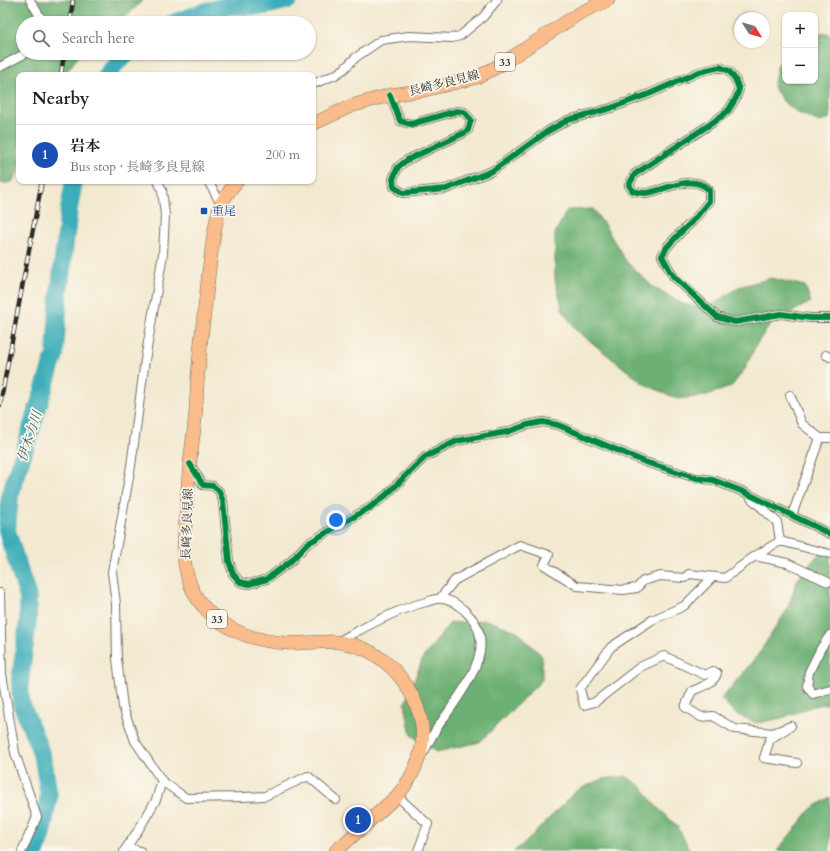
<!DOCTYPE html>
<html lang="en">
<head>
<meta charset="utf-8">
<style>
  :root { --surface:#fff; --page:#f2f2f2; --text:#202124; --muted:#757577; --line:#e0e0e0; --accent:#d1495b }
  body { margin:0; font-family:Cardo,"Noto Serif JP",serif; background:var(--page); color:var(--text) }
  .controls { position:absolute; right:12px; top:12px; display:grid; overflow:hidden; border-radius:8px; box-shadow:0 1px 3px #0004 }
  .controls button { width:36px; height:36px; display:grid; place-items:center; padding:0; border:0; border-bottom:1px solid var(--line); background:var(--surface); color:var(--text); font:20px sans-serif }
  .compass { position:absolute; left:734px; top:12px; width:36px; height:36px; border-radius:50%; background:var(--surface); box-shadow:0 1px 3px #0004; rotate:127deg }
  .you { position:absolute; left:336px; top:520px; width:14px; height:14px; margin:-10px; border:3px solid #fff; border-radius:50%; background:#1a73e8; box-shadow:0 0 0 6px #1a73e833 }
  .badge { display:grid; place-items:center; width:26px; height:26px; border-radius:50%; background:var(--accent); color:#fff; font-size:13px; font-weight:700 }
  .pin { position:absolute; translate:-50% -50%; border:2px solid #fff; box-shadow:0 1px 4px #0006 }
  .list { margin:0; padding:0; list-style:none }
  h2 { display:flex; justify-content:space-between; align-items:center; height:52px; margin:0; padding:0 16px; font-size:17px }
  h2 small { font-size:13px; font-weight:400; color:var(--muted) }
  .list li { display:grid; grid-template-columns:26px 1fr auto; gap:12px; align-items:center; box-sizing:border-box; height:60px; padding:0 16px; border-top:1px solid var(--line) }
  .list b { display:block; font-size:15px; white-space:nowrap }
  .list p { margin:0; font-size:13px; white-space:nowrap; color:var(--muted) }
  .list em { font-size:13px; font-style:normal; color:var(--muted) }
  .icon { flex:none; width:22px; height:22px; fill:none; stroke:currentColor; stroke-width:2; stroke-linecap:round; stroke-linejoin:round }
  .map { position:relative; flex:none; width:830px; height:851px; overflow:hidden }
  .search { position:absolute; background:var(--surface); box-shadow:0 1px 3px #0004; left:16px; top:16px; width:300px; height:44px; display:flex; align-items:center; gap:10px; box-sizing:border-box; padding:0 14px; border-radius:22px; color:var(--muted); font-size:15px }
  .panel { position:absolute; background:var(--surface); box-shadow:0 1px 3px #0004; left:16px; top:72px; width:300px; height:112px; border-radius:8px }
  .map>svg:first-child { display:block }
  .forest { fill:#6db073; stroke:#4c6e4f }
  .lines { fill:none; stroke-linecap:round; stroke-linejoin:round }
  .river { stroke:#3dadb9; stroke-width:18 }
  .minor-casing { stroke:#716e65; stroke-width:10 }
  .primary-casing { stroke:#716e65; stroke-width:14 }
  .minor { stroke:#fff; stroke-width:8 }
  .primary { stroke:#fabc8b; stroke-width:13 }
  .rail-casing { stroke:#2b2b2b; stroke-width:4.5 }
  .rail { stroke:#fbf7ec; stroke-width:3; stroke-dasharray:9; stroke-linecap:butt }
  .cycleway-casing { stroke:#fbf7ec; stroke-width:8 }
  .cycleway { stroke:#00873e; stroke-width:6 }
  .transit-dot { fill:#1a4fb4; stroke:#fbf7ec; stroke-width:1.5 }
  .labels { text-anchor:middle; stroke-width:3.5; stroke-linejoin:round; paint-order:stroke }
  .shield { fill:#fbf7ec; stroke:#696865; stroke-width:1 }
  .shield-label { font-size:11px; font-weight:bold; fill:#2b2b2b }
  .street-label { font-size:12px; fill:#2b2b2b; stroke:#fbf7ec }
  .transit-label { font-size:12px; fill:#164399; stroke:#fbf7ec; text-anchor:start }
  .water-label { font-size:13px; font-style:italic; fill:#325f64; stroke:#fbf7ec }
</style>
</head>
<body>
<div class="map">
<svg width="830" height="851" viewBox="0 0 830 851">
  <rect width="100%" height="100%" fill="#fbf7ec"/>
  <filter id="ink" filterUnits="userSpaceOnUse"><feTurbulence type="fractalNoise" baseFrequency=".025" numOctaves="2"/><feDisplacementMap in="SourceGraphic" scale="8" xChannelSelector="R" yChannelSelector="G"/><feConvolveMatrix kernelMatrix="1 2 1 2 8 2 1 2 1" color-interpolation-filters="sRGB"/></filter>
  <filter id="wash" filterUnits="userSpaceOnUse"><feTurbulence type="fractalNoise" baseFrequency=".012" numOctaves="4" result="noise"/><feDisplacementMap in="SourceGraphic" scale="16" xChannelSelector="R" yChannelSelector="G"/><feGaussianBlur stdDeviation="0.9" result="paint"/><feColorMatrix in="noise" values="0 0 0 0 0 0 0 0 0 0 0 0 0 0 0 0 0 1.4 0 .05"/><feComposite in="paint" operator="in"/></filter>
  <g filter="url(#wash)">
    <rect width="100%" height="100%" fill="#f3e9d0"/>
    <!-- forest -->
    <path class="forest" d="M0,0H143L120,23H23V53H83L78,57L64,75H19V170L12,182L0,184Z
      M823,32L830,34V118L820,122L798,113L784,102L773,87L778,64L785,57V81H815V36Z
      M593,209L605,226L626,261L653,287L683,304L706,309L739,287L771,278L805,286L811,302L771,323L756,345L745,369L731,387L704,396L678,399L644,384L575,329L563,311L555,280V233L567,210Z
      M830,546V703L814,706L782,718L757,723L736,714L721,699L757,656L787,610L798,578L822,550Z
      M486,620L517,631L542,656V680L480,742L436,752L411,735L405,704L423,658L450,623Z
      M626,776L642,787L656,806L678,827L690,851H514L526,842L576,791L602,779Z
      M830,797V851H777L811,809Z"/>
    <g class="lines">
      <!-- river -->
      <path class="river" d="M173,23L207,11L227,6H265L289,0
        M107,75L119,60L128,53
        M36,851L42,833L49,796L44,764L39,747L21,703L20,681L28,621V597L10,541L7,530L10,495L55,354L59,294L69,209L74,181"/>
    </g>
  </g>
  <g filter="url(#ink)">
    <g class="lines">
      <!-- minor casing -->
      <g class="minor-casing">
        <path id="minor" d="M30,0L44,23
          M0,67L26,53
          M313,84L335,75L344,69L355,58L381,40L409,36L452,38L460,36L483,17L497,0
          M390,95L400,121L411,124L457,111L464,112L471,120L468,130L464,133L407,160L398,167L393,179L394,187L403,193L446,189L492,171L548,131L568,120L611,108L649,94L699,72L720,67L729,71L735,79L739,89L736,98L728,111L712,123L635,174L629,185L633,191C637,192 642,193 646,193C666,190 693,173 709,190V201L693,221L681,232L667,247L662,256L673,276L717,317L735,322L781,314L810,318H830
          M208,181L221,204
          M826,355L830,357
          M790,395L802,424L820,438H830
          M190,464L203,485L213,486L219,491L223,501L229,561L233,574L240,582L249,584L267,579L290,562L307,544L369,508L385,496L425,457L457,441L507,432L527,425L543,422L558,425L645,462L696,478L713,480L744,492L830,534
          M792,515L820,438
          M780,541L830,554
          M755,556L787,563L828,582
          M713,577L684,606L652,620L611,647L580,689L584,705L595,702L640,667L664,656L705,675L713,671L717,673C715,683 701,687 692,691L685,707L701,717L713,716L735,729L773,733L791,726L770,739L764,758L797,763
          M0,593L2,674L15,753L37,817L22,851
          M440,598L455,580L520,545L549,555L544,565L577,586L623,590L637,588L643,581L660,576L684,578L689,574L725,578L755,556L780,541L777,522L751,498
          M830,635L821,648L809,672L807,686L813,694L830,689
          M337,642C366,627 394,610 426,602C430,601 436,598 441,599C451,599 463,608 469,615C479,625 482,637 480,651C475,678 452,706 437,728C432,736 428,744 424,752
          M162,781L186,798L243,797L265,796L308,776L336,800
          M397,796L428,824L418,851
          M127,847L140,851
          M124,851L139,829L156,800L162,781L135,741L123,707L117,659L116,604L112,572L131,466L145,360L163,254L165,215L162,190L158,181"/>
      </g>
      <!-- primary casing -->
      <g class="primary-casing">
        <path id="primary" d="M313,124L351,106L390,95L425,90L478,77L500,65L580,13L608,0
          M237,181C232,188 225,196 221,204C214,221 212,251 209,270C206,301 201,333 199,364C197,379 197,393 196,407C195,426 192,444 190,462C188,481 187,499 186,518C185,533 182,550 185,565C187,579 194,597 204,607C226,631 253,641 285,643C302,644 320,641 337,642C378,646 409,677 420,716C428,745 416,774 397,796L336,851"/>
      </g>
      <!-- minor -->
      <use href="#minor" class="minor"/>
      <!-- primary -->
      <use href="#primary" class="primary"/>
      <!-- rail casing -->
      <g class="rail-casing">
        <path id="rail" d="M70,23L73,0
          M61,75L64,53
          M0,405L42,181"/>
      </g>
      <!-- rail -->
      <use href="#rail" class="rail"/>
      <!-- cycleway casing -->
      <g class="cycleway-casing">
        <path id="cycleway" d="M390,95L400,121L411,124L457,111L464,112L471,120L468,130L464,133L407,160L398,167L393,179L394,187L403,193L446,189L492,171L548,131L568,120L611,108L649,94L699,72L720,67L729,71L735,79L739,89L736,98L728,111L712,123L635,174L629,185L633,191C637,192 642,193 646,193C666,190 693,173 709,190V201L693,221L681,232L667,247L662,256L673,276L717,317L735,322L781,314L810,318H830
          M190,464L203,485L213,486L219,491L223,501L229,561L233,574L240,582L249,584L267,579L290,562L307,544L369,508L385,496L425,457L457,441L507,432L527,425L543,422L558,425L645,462L696,478L713,480L744,492L830,534"/>
      </g>
      <!-- cycleway -->
      <use href="#cycleway" class="cycleway"/>
    </g>
  </g>
  <!-- markers -->
  <rect class="transit-dot" x="200" y="207" width="8" height="8" rx="2"/>
  <g class="labels">
    <!-- shield labels -->
    <g class="shield">
      <rect x="495" y="53" width="20" height="18" rx="3"/>
      <rect x="207" y="610" width="20" height="18" rx="3"/>
    </g>
    <g class="shield-label">
      <text x="505" y="66">33</text>
      <text x="217" y="623">33</text>
    </g>
    <!-- street labels -->
    <g class="street-label">
      <text transform="translate(444 83) rotate(-14)" y="4">長崎多良見線</text>
      <text transform="translate(187 524) rotate(-88)" y="4">長崎多良見線</text>
    </g>
    <!-- transit labels -->
    <g class="transit-label">
      <text x="212" y="215">重尾</text>
    </g>
    <!-- water labels -->
    <g class="water-label">
      <text transform="translate(29 436) rotate(-72)" y="5">伊木力川</text>
    </g>
  </g>
</svg>
<div class="controls">
<button>+</button>
<button>−</button>
</div>
<svg class="compass" viewBox="-18 -18 36 36"><path d="M0-13l5 13h-10z" fill="#e53935"/><path d="M0 13l5-13h-10z" fill="#757577"/></svg>
<div class="you"></div>
<div class="pin badge" style="left:358px;top:820px;background:#1a4fb4">1</div>
<div class="search"><svg class="icon" aria-label="search" viewBox="0 0 24 24"><circle cx="10" cy="10" r="6"/><path d="M15 15l6 6"/></svg>Search here</div>
<section class="panel">
<h2>Nearby<small></small></h2>
<ul class="list">
<li><span class="badge" style="background:#1a4fb4">1</span><div><b>岩本</b><p>Bus stop · 長崎多良見線</p></div><em>200 m</em></li>
</ul>
</section>
</div>
</body>
</html>
